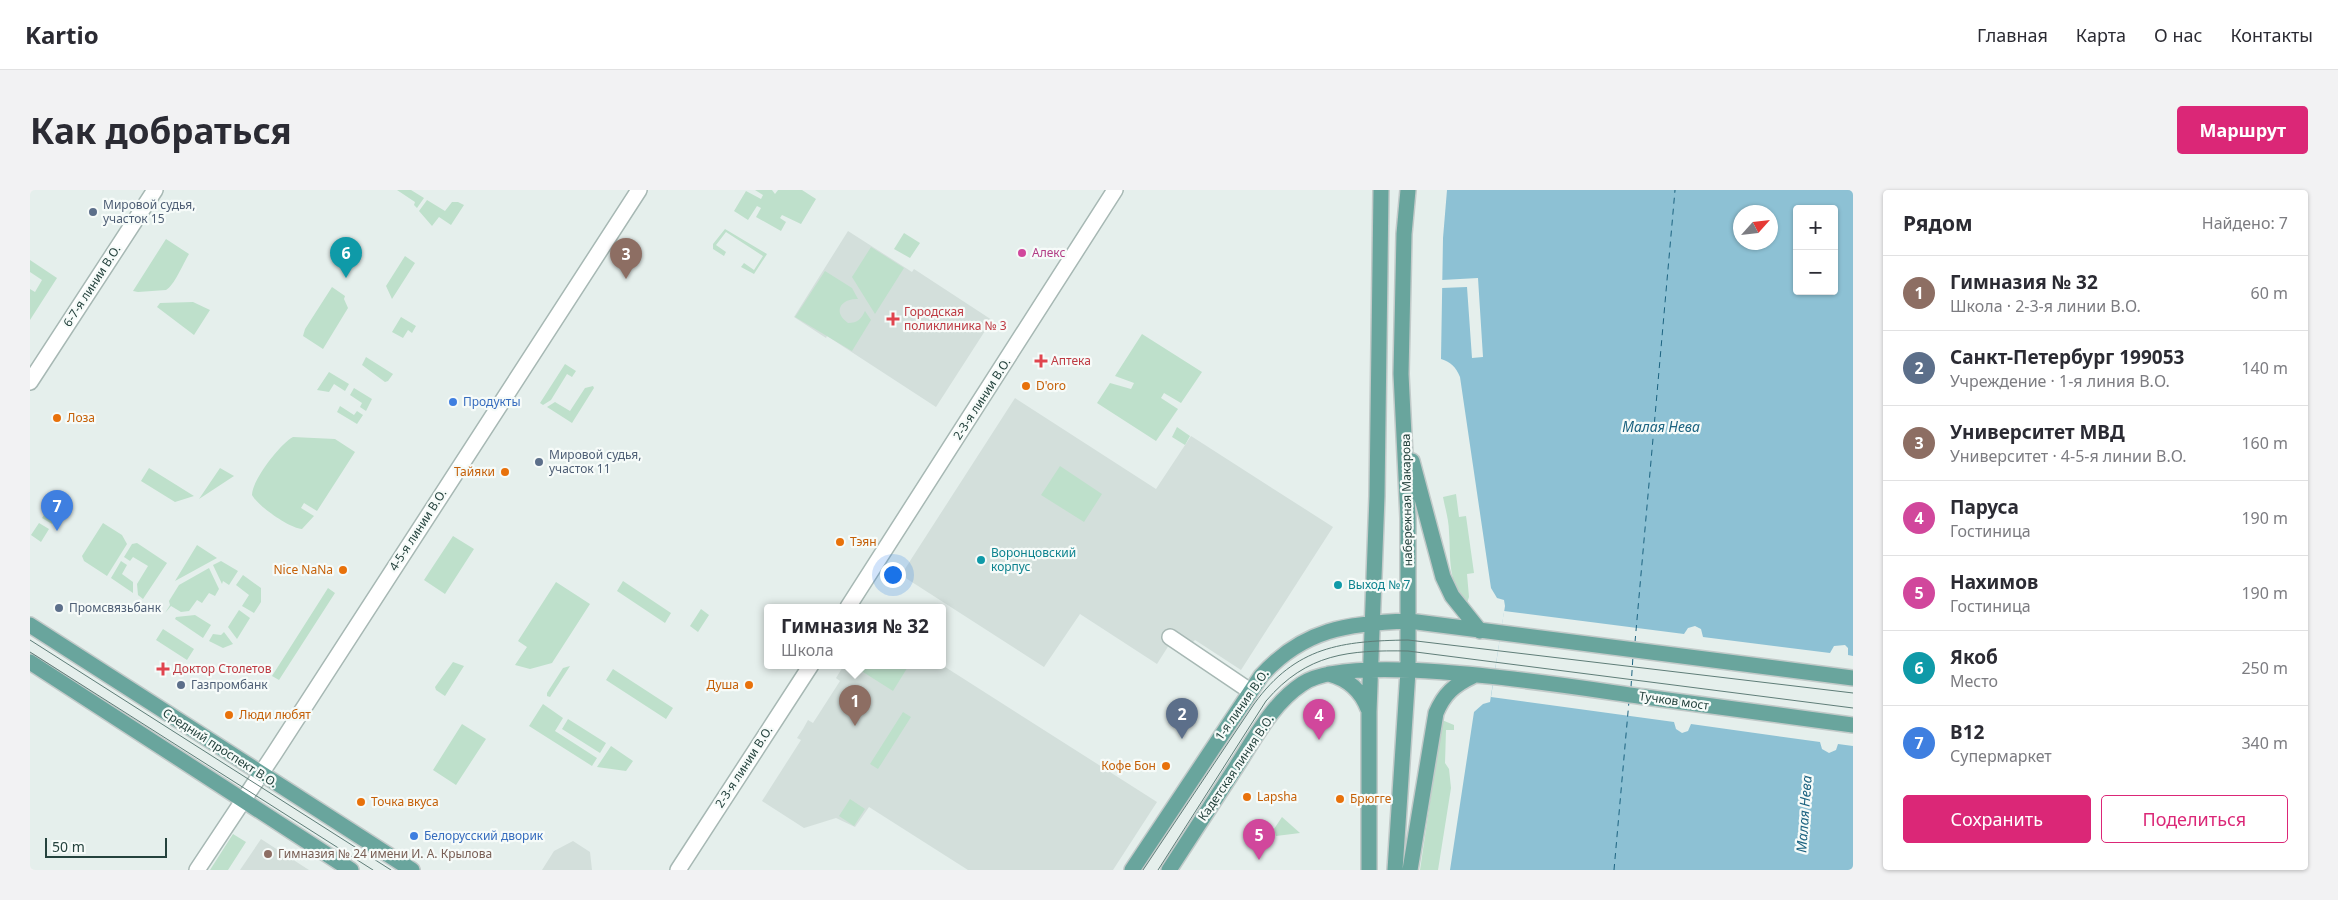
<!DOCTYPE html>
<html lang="ru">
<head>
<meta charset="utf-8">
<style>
  :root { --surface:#fff; --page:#f2f2f3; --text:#2b2b33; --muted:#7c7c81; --line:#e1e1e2; --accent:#db2777 }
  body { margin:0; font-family:"Noto Sans",sans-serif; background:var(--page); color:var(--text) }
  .controls { position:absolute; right:15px; top:15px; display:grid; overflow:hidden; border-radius:5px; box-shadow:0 1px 4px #0004 }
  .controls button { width:45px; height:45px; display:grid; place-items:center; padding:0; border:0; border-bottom:1px solid var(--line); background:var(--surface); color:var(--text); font:25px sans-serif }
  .compass { position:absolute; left:1703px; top:15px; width:45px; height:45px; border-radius:50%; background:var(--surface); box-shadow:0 1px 4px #0004; rotate:63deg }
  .scale { position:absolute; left:15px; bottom:12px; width:122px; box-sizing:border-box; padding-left:5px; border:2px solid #24423d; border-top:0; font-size:14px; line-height:18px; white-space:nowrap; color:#24423d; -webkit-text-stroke:4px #f6fbf9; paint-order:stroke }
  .you { position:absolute; left:862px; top:384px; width:18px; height:18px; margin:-12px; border:4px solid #fff; border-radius:50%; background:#1a73e8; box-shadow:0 0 0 8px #1a73e833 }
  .badge { display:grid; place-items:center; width:32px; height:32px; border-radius:50%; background:var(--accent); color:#fff; font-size:16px; font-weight:700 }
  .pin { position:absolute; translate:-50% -41px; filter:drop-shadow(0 1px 2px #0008) }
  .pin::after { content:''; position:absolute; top:26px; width:18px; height:15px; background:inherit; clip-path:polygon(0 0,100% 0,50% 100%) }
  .popup { position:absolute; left:734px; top:414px; width:182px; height:65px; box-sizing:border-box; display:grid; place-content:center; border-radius:5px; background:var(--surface); filter:drop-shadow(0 1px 4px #0005); font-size:16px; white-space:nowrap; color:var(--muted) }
  .popup b { font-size:19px; color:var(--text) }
  .popup::after { content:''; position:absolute; left:50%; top:100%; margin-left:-10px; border:10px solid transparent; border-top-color:var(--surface) }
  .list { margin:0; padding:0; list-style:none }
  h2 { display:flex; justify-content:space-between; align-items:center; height:65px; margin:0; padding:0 20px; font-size:21px }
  h2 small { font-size:16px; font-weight:400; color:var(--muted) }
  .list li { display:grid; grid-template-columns:32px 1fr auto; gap:15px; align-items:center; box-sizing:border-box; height:75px; padding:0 20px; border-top:1px solid var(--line) }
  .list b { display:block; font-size:19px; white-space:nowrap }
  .list p { margin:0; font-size:16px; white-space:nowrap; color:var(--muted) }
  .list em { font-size:16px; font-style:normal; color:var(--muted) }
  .actions { display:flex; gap:10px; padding:15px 20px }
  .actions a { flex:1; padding:11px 0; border:1px solid var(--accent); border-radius:5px; text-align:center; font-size:18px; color:var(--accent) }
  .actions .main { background:var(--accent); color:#fff }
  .map { position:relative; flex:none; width:1823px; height:680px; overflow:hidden; border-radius:5px }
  header { display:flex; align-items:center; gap:30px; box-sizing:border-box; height:70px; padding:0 25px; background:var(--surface); border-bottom:1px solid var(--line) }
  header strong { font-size:24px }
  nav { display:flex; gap:28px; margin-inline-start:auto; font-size:18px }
  .intro { display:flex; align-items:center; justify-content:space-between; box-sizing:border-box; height:120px; padding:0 30px }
  h1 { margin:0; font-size:35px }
  .button { padding:12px 22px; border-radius:5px; background:var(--accent); color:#fff; font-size:18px; font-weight:700 }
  main { display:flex; gap:30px; padding:0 30px }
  aside { flex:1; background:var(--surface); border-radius:5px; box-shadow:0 1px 4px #0004 }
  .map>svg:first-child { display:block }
  .built { fill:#d3dfdb }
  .green { fill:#bee0cb }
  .water { fill:#8dc1d4; fill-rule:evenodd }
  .pier { fill:#e5efec }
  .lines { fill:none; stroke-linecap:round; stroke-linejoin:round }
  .ferry { stroke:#1c6380; stroke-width:1; stroke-dasharray:6 5; stroke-linecap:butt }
  .minor-casing { stroke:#a7b8b4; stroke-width:18 }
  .major-casing { stroke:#c2cac9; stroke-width:18 }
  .minor { stroke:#fff; stroke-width:15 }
  .major { stroke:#69a59d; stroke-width:15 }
  .tram { stroke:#5f7d78; stroke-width:1 }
  .service-dot { fill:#5c6f8a; stroke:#f6fbf9; stroke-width:2 }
  .hotel-dot { fill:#d1479c; stroke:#f6fbf9; stroke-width:2 }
  .health-dot { fill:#e0444e; stroke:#f6fbf9; stroke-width:2 }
  .food-dot { fill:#e8710a; stroke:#f6fbf9; stroke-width:2 }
  .shop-dot { fill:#3f7fe0; stroke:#f6fbf9; stroke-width:2 }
  .culture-dot { fill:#0f9aa8; stroke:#f6fbf9; stroke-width:2 }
  .education-dot { fill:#8d6e63; stroke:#f6fbf9; stroke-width:2 }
  .labels { text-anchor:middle; stroke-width:4.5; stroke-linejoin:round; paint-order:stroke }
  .service-label { font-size:12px; fill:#4e5e75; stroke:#f6fbf9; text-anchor:start }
  .hotel-label { font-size:12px; fill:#b23c85; stroke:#f6fbf9; text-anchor:start }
  .street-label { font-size:12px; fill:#24423d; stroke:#f6fbf9 }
  .health-label { font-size:12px; fill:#be3a42; stroke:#f6fbf9; text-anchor:start }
  .food-label { font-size:12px; fill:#c56008; stroke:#f6fbf9; text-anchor:start }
  .shop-label { font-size:12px; fill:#366cbe; stroke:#f6fbf9; text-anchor:start }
  .culture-label { font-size:12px; fill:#0d838f; stroke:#f6fbf9; text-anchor:start }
  .education-label { font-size:12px; fill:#785e54; stroke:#f6fbf9; text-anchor:start }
  .water-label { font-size:14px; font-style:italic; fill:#1c6380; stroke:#f6fbf9 }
</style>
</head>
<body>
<header>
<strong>Kartio</strong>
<nav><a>Главная</a><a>Карта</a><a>О нас</a><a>Контакты</a></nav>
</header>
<div class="intro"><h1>Как добраться</h1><a class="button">Маршрут</a></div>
<main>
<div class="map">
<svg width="1823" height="680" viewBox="0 0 1823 680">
  <rect width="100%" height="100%" fill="#e5efec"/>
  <!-- built -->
  <path class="built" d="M818,41L882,82L884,79L962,130L906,217L797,146L796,148L764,127Z
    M985,208L1126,299L1161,246L1303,337L1211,480L1165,450L1162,453H1135L1139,455L1127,474L1050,424L1014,477L871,385Z
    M814,475H912L1127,612L1083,680H938L839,617L825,637L806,628L774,638L732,611L771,550L767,548L773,539L778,530L783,533L810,491L806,488Z
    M231,649L279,680H210Z
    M543,651L560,662L562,680H512L524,661Z"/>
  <!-- green -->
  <path class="green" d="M367,0H381L394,8L387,18L384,15L385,12Z
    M725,0H742L745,4L748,0H772L786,9L771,34L752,25L750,28L756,32L751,41L726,27L731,18L727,16L718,30L704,21L716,1L731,9L733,5Z
    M397,10L415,21L422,12H428L434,15L421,35L409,27L402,36L389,21Z
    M695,39L737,64L724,84L711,77L714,73L724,80L733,66L696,42L686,55L696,62L694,66L683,59V54Z
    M874,43L890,53L880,68L864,59Z
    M136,49L159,64C153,74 144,96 136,100L108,102L103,101Z
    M841,57L874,78L845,124L822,87Z
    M375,66L385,73L362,109L356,96Z
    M0,70L27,88L0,130V99L5,102L12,90L0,82Z
    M795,81L822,98L828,109C811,108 802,122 818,133C828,133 831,129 835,121L841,130L822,161L765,127Z
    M302,97L315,106L314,109L318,118L293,159L273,146L275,139Z
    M163,112L180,120L164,145L127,117L130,113Z
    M371,127L386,136L382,143L378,140L373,148L362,142Z
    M1112,144L1172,182L1151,213L1134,203L1131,208L1148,219L1126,251L1067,213L1080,193L1101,199L1104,193L1085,186Z
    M336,167L363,184L358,191L355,192L332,175Z
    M535,174L546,181L542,187L537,184L521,210L513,215L510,213Z
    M299,182L319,194L315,201L304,194L299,202L287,200Z
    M563,196L564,198L542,233L517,217L525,212L540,221L555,198Z
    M324,198L342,209L336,221L330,217L332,213L320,205Z
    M310,216L324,225L327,221L333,225L327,234L307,222Z
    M1147,237L1160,246L1155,255L1142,247Z
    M263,247L305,249L325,262L287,321L274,313L271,318L284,326L272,339C259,338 228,316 222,305C222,290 250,254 263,247Z
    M1030,276L1072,304L1054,332L1011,305Z
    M119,278L164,306L145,312L111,291Z
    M190,278L204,286L169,309Z
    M1426,304L1429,327L1436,326L1444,383L1437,384L1439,407L1437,413C1417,392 1421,369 1419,342C1419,330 1415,318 1413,307Z
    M24,310L34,316L22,334L12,328Z
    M9,333L19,339L11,352L1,345Z
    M73,333L92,345L97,354L77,386L54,371L52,366Z
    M423,346L444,359L415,404L394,390Z
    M107,353L137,373L113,409L108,405L107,394L118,376L103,367L100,371L94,367L102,354Z
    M167,355L187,368L145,391Z
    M91,371L97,375L92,384L103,392V403L81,388Z
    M191,371L208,381L199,395L193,391L192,394L183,375Z
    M179,378L189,399L185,406L179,403L172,413L167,410L159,421L151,422L141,416L135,423L140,415L139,411L149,395Z
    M213,385L231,398V412L224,423L212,416L219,405L206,395Z
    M593,391L641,423L635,433L587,401Z
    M526,392L560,414L522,473L500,479L485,475L497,457L488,451Z
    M298,398L305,403L249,490L242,486Z
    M671,419L679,425L668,442L660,436Z
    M209,420L220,428L207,449L198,437Z
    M165,425L181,435L173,448L145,429L146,427Z
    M133,439L164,459L157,470L126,450Z
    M194,442L203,454L193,458L179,451L183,444L191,445Z
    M423,472L434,476L415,506L406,500L405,497Z
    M822,475H879L863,501Z
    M540,476L520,507L517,506V503L533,478Z
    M583,479L643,518L636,529L576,490Z
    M513,514L533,528L525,541L567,568L562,576L499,536Z
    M873,522L881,527L848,579L840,574Z
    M538,529L576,553L570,563L532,539Z
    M1412,530L1424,535V540H1416L1415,573L1419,579L1421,598L1408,680H1390Z
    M432,534L456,549L426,595L403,580Z
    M581,556L603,571L596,581L567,577Z
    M820,609L835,619L824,636L809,626Z
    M1252,627L1270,643L1246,646L1244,639Z
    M203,644L216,652L198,680H180Z"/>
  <!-- water -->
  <path class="water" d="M1417,0H1823V680H1420L1444,522L1453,514L1460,512L1475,416L1474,410L1467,408L1461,398L1430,187C1426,177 1421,172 1411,169L1413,48ZM1767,19H1804V101H1767ZM1710,22H1740V52H1710Z"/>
  <!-- pier -->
  <path class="pier" d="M1448,88L1453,167L1442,168L1437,97L1412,98V90Z
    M1474,421L1654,444L1658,438L1665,436L1671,439L1673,447L1800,463L1804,456L1815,455L1818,458V465L1823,466V556L1808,554L1806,560L1799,563L1792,559L1790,552L1661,534L1658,541L1652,543L1646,539L1644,532L1461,507Z"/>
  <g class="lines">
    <!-- ferry -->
    <path class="ferry" d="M1605,452L1645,0
      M1601,497L1603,466
      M1584,680L1599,511"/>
    <!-- minor casing -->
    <g class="minor-casing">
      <path id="minor" d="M0,192L125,0
        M818,417L1085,0
        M1140,447L1220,501
        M167,680L244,564L609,0
        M648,680L781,475"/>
    </g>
    <!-- major casing -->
    <g class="major-casing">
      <path id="major" d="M1382,271L1413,387L1422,406L1450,441
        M0,435L382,680
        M0,472L321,680
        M1299,484C1318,489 1331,500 1338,519
        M1102,680L1231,486C1273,439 1319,433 1379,431L1823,488
        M1139,680C1161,646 1183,612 1206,577C1225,548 1242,514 1272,494C1322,459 1548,498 1615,507C1685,516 1754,526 1823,535
        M1339,680V522L1347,306L1351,0
        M1365,680L1378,481V328L1371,184L1374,44L1378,0
        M1380,680L1406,523C1414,504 1424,495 1443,486"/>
    </g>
    <!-- minor -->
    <use href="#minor" class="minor"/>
    <!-- major -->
    <use href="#major" class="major"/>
    <!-- tram -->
    <path class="tram" d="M0,450L361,680
      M0,462L343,680
      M1113,680L1224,514C1266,456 1312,451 1378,450L1823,503
      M1128,680L1236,511C1277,463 1319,460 1378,461L1823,518"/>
  </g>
  <!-- markers -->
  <g class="service-dot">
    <circle cx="63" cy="22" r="5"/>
    <circle cx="509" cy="272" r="5"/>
    <circle cx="29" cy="418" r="5"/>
    <circle cx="151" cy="495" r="5"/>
  </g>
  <circle class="hotel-dot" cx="992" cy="63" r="5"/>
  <g class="health-dot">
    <path d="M860.5 121.5h5v5h5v5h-5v5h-5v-5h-5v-5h5z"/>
    <path d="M1008.5 163.5h5v5h5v5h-5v5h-5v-5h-5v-5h5z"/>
    <path d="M130.5 471.5h5v5h5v5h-5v5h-5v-5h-5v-5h5z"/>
  </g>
  <g class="food-dot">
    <circle cx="996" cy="196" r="5"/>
    <circle cx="27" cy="228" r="5"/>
    <circle cx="475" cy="282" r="5"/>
    <circle cx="810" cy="352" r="5"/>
    <circle cx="313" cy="380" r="5"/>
    <circle cx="719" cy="495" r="5"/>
    <circle cx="199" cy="525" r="5"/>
    <circle cx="1136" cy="576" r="5"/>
    <circle cx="1217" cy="607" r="5"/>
    <circle cx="1310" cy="609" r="5"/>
    <circle cx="331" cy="612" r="5"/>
  </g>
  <g class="shop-dot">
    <circle cx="423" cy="212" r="5"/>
    <circle cx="384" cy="646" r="5"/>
  </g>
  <g class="culture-dot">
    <circle cx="951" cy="370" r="5"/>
    <circle cx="1308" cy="395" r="5"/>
  </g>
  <circle class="education-dot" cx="238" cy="664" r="5"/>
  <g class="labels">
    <!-- service labels -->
    <g class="service-label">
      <text x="73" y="19">Мировой судья,<tspan x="73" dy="14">участок 15</tspan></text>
      <text x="519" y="269">Мировой судья,<tspan x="519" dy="14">участок 11</tspan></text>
      <text x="39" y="422">Промсвязьбанк</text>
      <text x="161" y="499">Газпромбанк</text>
    </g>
    <!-- hotel labels -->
    <g class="hotel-label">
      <text x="1002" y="67">Алекс</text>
    </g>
    <!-- street labels -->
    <g class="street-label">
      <text transform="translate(62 96) rotate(-57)" y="4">6-7-я линии В.О.</text>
      <text transform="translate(952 209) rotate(-57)" y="4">2-3-я линии В.О.</text>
      <text transform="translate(1377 310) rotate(-91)" y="4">набережная Макарова</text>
      <text transform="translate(388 340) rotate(-57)" y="4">4-5-я линии В.О.</text>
      <text transform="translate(1644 511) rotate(8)" y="4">Тучков мост</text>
      <text transform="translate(1212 515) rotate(-55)" y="4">1-я линия В.О.</text>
      <text transform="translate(190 558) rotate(33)" y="4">Средний проспект В.О.</text>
      <text transform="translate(714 577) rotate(-57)" y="4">2-3-я линии В.О.</text>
      <text transform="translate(1206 578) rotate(-56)" y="4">Кадетская линия В.О.</text>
    </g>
    <!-- health labels -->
    <g class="health-label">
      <text x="874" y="126">Городская<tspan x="874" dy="14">поликлиника № 3</tspan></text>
      <text x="1021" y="175">Аптека</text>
      <text x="143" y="483">Доктор Столетов</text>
    </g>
    <!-- food labels -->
    <g class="food-label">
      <text x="1006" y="200">D'oro</text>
      <text x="37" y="232">Лоза</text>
      <text x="465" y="286" text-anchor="end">Тайяки</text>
      <text x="820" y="356">Тэян</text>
      <text x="303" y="384" text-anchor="end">Nice NaNa</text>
      <text x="709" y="499" text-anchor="end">Душа</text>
      <text x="209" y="529">Люди любят</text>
      <text x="1126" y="580" text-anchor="end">Кофе Бон</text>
      <text x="1227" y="611">Lapsha</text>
      <text x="1320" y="613">Брюгге</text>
      <text x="341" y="616">Точка вкуса</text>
    </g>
    <!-- shop labels -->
    <g class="shop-label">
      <text x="433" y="216">Продукты</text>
      <text x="394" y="650">Белорусский дворик</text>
    </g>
    <!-- culture labels -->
    <g class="culture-label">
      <text x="961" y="367">Воронцовский<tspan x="961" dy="14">корпус</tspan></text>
      <text x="1318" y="399">Выход № 7</text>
    </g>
    <!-- education labels -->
    <g class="education-label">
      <text x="248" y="668">Гимназия № 24 имени И. А. Крылова</text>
    </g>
    <!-- water labels -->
    <g class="water-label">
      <text x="1631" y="242">Малая Нева</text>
      <text transform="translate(1774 624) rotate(-86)" y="5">Малая Нева</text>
    </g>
  </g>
</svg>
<div class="controls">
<button>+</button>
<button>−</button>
</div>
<svg class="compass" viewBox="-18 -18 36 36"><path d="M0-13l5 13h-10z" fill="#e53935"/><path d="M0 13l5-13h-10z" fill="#7c7c81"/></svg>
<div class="scale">50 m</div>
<div class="you"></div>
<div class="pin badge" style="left:825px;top:536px;background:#8d6e63">1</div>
<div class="popup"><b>Гимназия № 32</b>Школа</div>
<div class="pin badge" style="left:1152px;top:549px;background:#5c6f8a">2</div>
<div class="pin badge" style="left:596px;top:89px;background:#8d6e63">3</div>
<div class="pin badge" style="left:1289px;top:550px;background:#d1479c">4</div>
<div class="pin badge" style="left:1229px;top:670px;background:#d1479c">5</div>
<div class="pin badge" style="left:316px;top:88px;background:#0f9aa8">6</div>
<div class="pin badge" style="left:27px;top:341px;background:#3f7fe0">7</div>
</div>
<aside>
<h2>Рядом<small>Найдено: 7</small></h2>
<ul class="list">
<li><span class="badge" style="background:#8d6e63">1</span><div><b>Гимназия № 32</b><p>Школа · 2-3-я линии В.О.</p></div><em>60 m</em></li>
<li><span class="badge" style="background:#5c6f8a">2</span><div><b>Санкт-Петербург 199053</b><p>Учреждение · 1-я линия В.О.</p></div><em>140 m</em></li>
<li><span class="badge" style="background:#8d6e63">3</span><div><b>Университет МВД</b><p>Университет · 4-5-я линии В.О.</p></div><em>160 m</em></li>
<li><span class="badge" style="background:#d1479c">4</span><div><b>Паруса</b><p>Гостиница</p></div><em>190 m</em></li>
<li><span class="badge" style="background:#d1479c">5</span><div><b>Нахимов</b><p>Гостиница</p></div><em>190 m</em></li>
<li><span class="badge" style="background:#0f9aa8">6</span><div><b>Якоб</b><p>Место</p></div><em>250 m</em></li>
<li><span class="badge" style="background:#3f7fe0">7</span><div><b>B12</b><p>Супермаркет</p></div><em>340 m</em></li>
</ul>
<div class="actions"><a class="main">Сохранить</a><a>Поделиться</a></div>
</aside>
</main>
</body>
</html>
